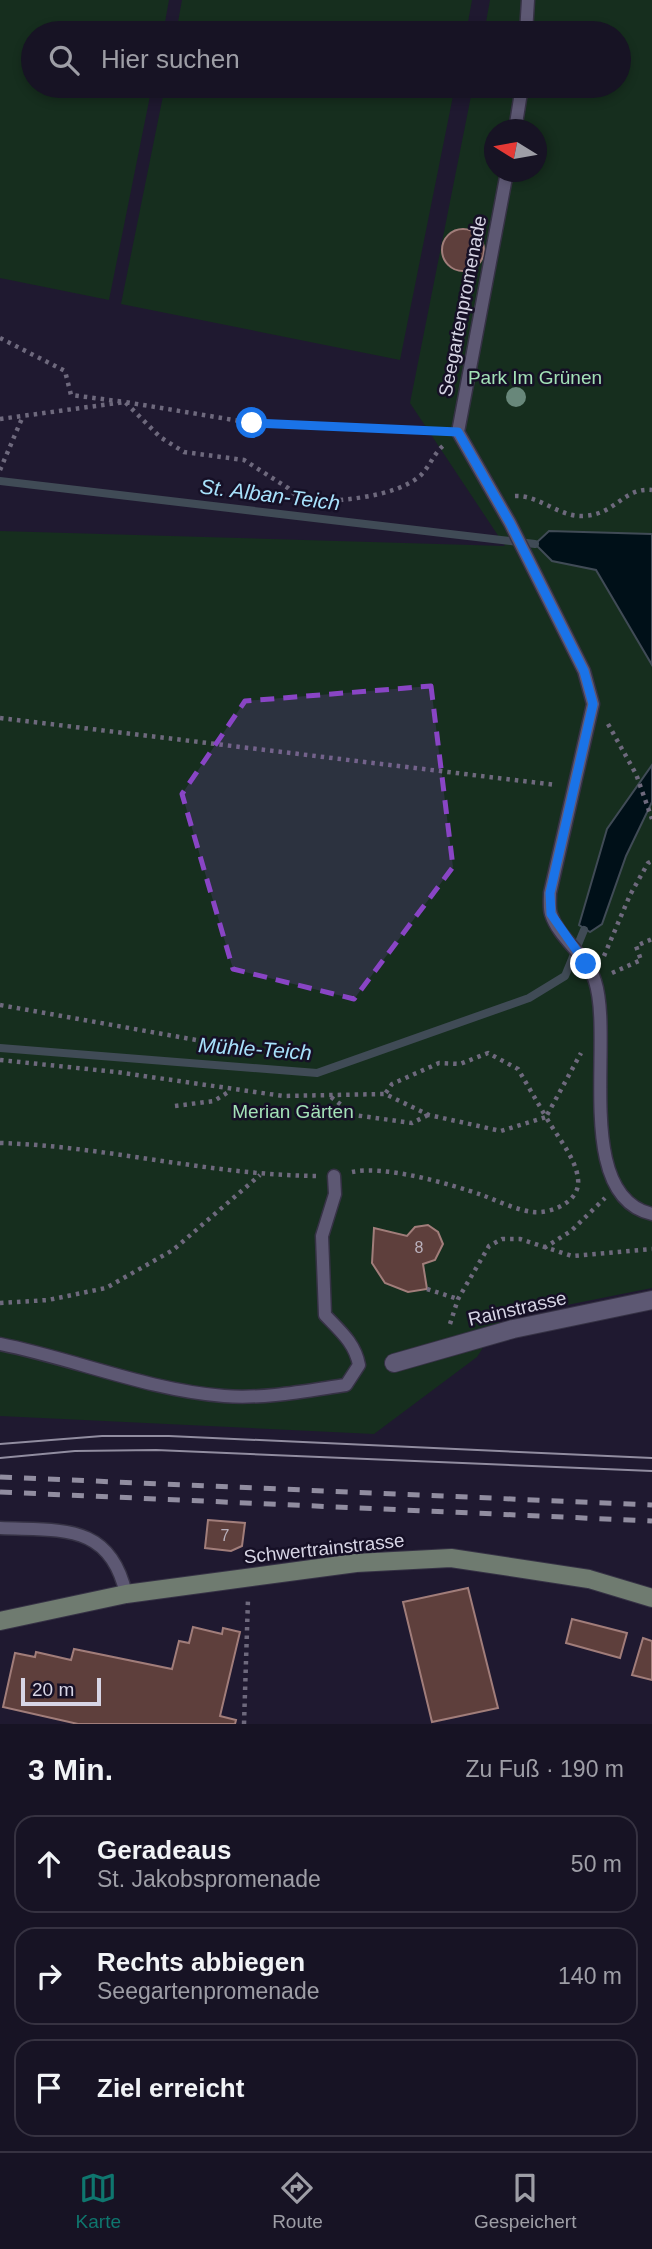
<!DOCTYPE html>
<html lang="de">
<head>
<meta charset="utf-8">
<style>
  :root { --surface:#171324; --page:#242031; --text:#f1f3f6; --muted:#9e9ea6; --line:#363241; --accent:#0f766e }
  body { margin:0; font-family:Arial,sans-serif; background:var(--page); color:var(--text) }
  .compass { position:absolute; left:484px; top:119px; width:63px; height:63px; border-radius:50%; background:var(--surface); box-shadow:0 4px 10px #0003; rotate:281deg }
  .scale { position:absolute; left:21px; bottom:18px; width:80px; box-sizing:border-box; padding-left:7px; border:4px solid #d7d5e5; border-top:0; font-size:19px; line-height:24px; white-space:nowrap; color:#d7d5e5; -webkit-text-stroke:5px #161026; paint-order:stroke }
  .stop { position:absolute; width:21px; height:21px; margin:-16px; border:5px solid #1a73e8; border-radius:50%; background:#fff }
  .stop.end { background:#1a73e8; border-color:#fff; box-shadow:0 2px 7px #0008 }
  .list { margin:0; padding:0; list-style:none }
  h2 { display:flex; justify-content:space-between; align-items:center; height:91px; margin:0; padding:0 28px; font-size:30px }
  h2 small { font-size:23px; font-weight:400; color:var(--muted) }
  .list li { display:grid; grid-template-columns:46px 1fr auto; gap:21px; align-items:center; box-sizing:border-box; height:98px; margin:0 14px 14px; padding:0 14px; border:2px solid var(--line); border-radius:21px }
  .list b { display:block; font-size:26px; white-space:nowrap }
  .list p { margin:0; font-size:23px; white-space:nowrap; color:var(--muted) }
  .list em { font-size:23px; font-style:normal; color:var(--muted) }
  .icon { flex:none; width:38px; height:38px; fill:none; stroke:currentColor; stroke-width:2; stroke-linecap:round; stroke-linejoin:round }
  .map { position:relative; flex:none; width:652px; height:1724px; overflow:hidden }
  .search { position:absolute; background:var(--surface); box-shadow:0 4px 10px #0003; left:21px; right:21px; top:21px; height:77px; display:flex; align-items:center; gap:18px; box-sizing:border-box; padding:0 24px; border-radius:38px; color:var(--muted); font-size:26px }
  .sheet { height:427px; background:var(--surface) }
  nav { display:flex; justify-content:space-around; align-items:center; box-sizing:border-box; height:98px; border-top:2px solid var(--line); background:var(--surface); font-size:19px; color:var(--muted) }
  nav a { display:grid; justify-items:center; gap:4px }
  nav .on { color:var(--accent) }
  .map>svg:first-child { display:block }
  .green { fill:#162e1e; fill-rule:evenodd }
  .water { fill:#001018; stroke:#404b56; stroke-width:2 }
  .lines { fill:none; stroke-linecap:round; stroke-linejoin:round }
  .stream { stroke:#404b56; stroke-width:8 }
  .building { fill:#5e3f3c; stroke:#a17d7a; stroke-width:2 }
  .lane-casing { stroke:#363245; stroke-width:15 }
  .street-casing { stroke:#363245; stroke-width:20 }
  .secondary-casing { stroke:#363245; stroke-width:20 }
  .path { stroke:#6e697d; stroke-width:4.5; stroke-dasharray:3.5 5; stroke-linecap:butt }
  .lane { stroke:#5d5873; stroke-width:12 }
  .street { stroke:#5d5873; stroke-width:18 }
  .secondary { stroke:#6f7b70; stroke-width:18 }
  .tram { stroke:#918da0; stroke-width:2 }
  .rail { stroke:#918da0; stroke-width:5; stroke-dasharray:12 12; stroke-linecap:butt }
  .tree { fill:#68877a }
  .route { stroke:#1a73e8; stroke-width:9 }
  .marked { fill:#8945c5; fill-opacity:0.2; stroke:#8945c5; stroke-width:5; stroke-dasharray:14 9; stroke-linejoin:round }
  .labels { text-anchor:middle; stroke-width:5; stroke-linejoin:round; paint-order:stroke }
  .number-label { font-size:16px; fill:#b9b0bb }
  .street-label { font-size:19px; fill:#d7d5e5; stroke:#161026 }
  .park-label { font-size:19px; fill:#a3e1b7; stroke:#161026 }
  .water-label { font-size:21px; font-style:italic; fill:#a7e1fb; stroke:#161026 }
</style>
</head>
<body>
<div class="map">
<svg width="652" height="1724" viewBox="0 0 652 1724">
  <rect width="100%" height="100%" fill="#1f1930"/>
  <!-- green -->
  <path class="green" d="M0,0H169L163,33H33V86H152L109,300L0,278Z
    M182,0H472L466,33H176Z
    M490,0H652V1288L502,1318L477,1357L374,1434L0,1416V531L505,546L410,403L473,86H619V33H484ZM494,130H536V172H494Z
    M165,86H455L400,360L121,304Z"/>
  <!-- water -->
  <path class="water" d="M549,531L652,534V665L596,570L552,561L535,544Z
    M652,765V802L626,856L602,924L590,932L579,925L607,829Z"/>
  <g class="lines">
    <!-- stream -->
    <path class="stream" d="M0,481L535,544
      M0,1048L317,1073L529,998L565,976L584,930"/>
  </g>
  <!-- building -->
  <path class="building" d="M442 250a21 21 0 1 1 42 0a21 21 0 1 1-42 0Z
    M428,1225L438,1232L443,1244L435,1260L423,1264L427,1289L408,1292L385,1283L372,1263L374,1228L407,1236L415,1227Z
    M208,1520L245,1523L242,1546L231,1551L205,1548Z
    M468,1588L498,1708L432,1722L403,1602Z
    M572,1619L627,1633L620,1658L566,1643Z
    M193,1627L222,1634L223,1628L240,1632L220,1716L236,1720L235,1724H78L3,1707L15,1653L35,1657L36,1652L71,1660L74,1649L172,1669L179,1641L189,1643Z
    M643,1638L652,1641V1680L632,1675Z"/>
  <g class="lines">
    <!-- lane casing -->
    <g class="lane-casing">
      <path id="lane" d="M526,33L528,0
        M515,130L522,86
        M507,172L458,432L510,523L584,671L593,704L550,893C550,899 549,908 551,914C559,939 587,955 595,981C614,1039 572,1196 652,1214
        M0,1344C75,1359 147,1390 224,1396C265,1399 305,1391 346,1385L359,1365C355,1343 340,1331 325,1315L322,1236L335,1194L334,1176
        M0,1528C60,1531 110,1522 126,1594"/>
    </g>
    <!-- street casing -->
    <g class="street-casing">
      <path id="street" d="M394,1363L513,1329L652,1300"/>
    </g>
    <!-- secondary casing -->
    <g class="secondary-casing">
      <path id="secondary" d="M0,1621L126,1594L356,1563L451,1558L589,1579L652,1598"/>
    </g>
    <!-- path -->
    <path class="path" d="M0,338L65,371L71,395L125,402L160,437L184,452L244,460L288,488L302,501C334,502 396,498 421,475C430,466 434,453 444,445
      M0,419L125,402L252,423L440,431
      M0,470L23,416
      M515,496C539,495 559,517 583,516C616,515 623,487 652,490
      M0,718L556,785
      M608,724L636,774L652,819
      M604,956L630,895L648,863L652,861
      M612,973L641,960L636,946L652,939
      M0,1005L202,1041
      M0,1060L116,1072L283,1096L385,1094L429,1115L501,1131L546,1117L518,1069L488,1053L460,1064L439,1063L392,1084L385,1094
      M331,1097L354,1115L412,1123L428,1115
      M175,1106L214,1101L230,1091
      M0,1143C106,1146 209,1175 316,1176
      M352,1172C386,1165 450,1184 482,1195C498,1201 516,1210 533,1212C552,1214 581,1201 578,1179C576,1158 556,1135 546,1117L581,1053
      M544,1248L571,1231L605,1198
      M427,1289L458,1299
      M0,1303L48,1300L106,1288L173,1250L260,1175
      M450,1324L458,1299L489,1246L502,1239H520L572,1256L652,1249
      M244,1724L248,1599"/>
    <!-- lane -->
    <use href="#lane" class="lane"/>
    <!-- street -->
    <use href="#street" class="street"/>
    <!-- secondary -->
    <use href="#secondary" class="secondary"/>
    <!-- tram -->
    <path class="tram" d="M0,1444L102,1436H169L652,1458
      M0,1458L75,1451L156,1450L652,1471"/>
    <!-- rail -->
    <path class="rail" d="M0,1477L652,1505
      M0,1492L652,1521"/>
  </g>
  <!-- trees -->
  <circle class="tree" cx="516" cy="397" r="10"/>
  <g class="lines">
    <!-- route -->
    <path class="route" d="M252,423L458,432L510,523L584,671L593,704L550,893L551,914L586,964"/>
  </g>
  <!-- marked area -->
  <path class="marked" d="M431,686L453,867L354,999L233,969L182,794L245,701Z"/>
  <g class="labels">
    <!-- number labels -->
    <g class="number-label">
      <text x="419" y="1253">8</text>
      <text x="225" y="1541">7</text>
    </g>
    <!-- street labels -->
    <g class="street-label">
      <text transform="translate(462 306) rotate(-79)" y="7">Seegartenpromenade</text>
      <text transform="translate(517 1308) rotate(-13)" y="7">Rainstrasse</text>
      <text transform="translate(324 1548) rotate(-6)" y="7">Schwertrainstrasse</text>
    </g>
    <!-- park labels -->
    <g class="park-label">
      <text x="535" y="384">Park Im Grünen</text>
      <text x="293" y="1118">Merian Gärten</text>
    </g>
    <!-- water labels -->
    <g class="water-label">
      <text transform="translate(270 495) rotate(7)" y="7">St. Alban-Teich</text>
      <text transform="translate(255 1049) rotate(4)" y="7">Mühle-Teich</text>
    </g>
  </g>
</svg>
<svg class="compass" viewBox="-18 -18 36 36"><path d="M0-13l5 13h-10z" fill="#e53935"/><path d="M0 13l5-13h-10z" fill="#9e9ea6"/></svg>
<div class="scale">20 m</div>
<div class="stop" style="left:252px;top:423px"></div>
<div class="stop end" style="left:586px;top:964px"></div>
<div class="search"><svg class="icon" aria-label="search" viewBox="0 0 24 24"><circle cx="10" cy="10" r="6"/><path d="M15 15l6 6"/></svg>Hier suchen</div>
</div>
<section class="sheet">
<h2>3 Min.<small>Zu Fuß · 190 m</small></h2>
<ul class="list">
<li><svg class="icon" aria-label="ahead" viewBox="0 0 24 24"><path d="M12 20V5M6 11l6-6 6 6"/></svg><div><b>Geradeaus</b><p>St. Jakobspromenade</p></div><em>50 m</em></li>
<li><svg class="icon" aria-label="right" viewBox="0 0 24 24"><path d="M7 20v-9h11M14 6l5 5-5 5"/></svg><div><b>Rechts abbiegen</b><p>Seegartenpromenade</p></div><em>140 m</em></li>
<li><svg class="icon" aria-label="arrive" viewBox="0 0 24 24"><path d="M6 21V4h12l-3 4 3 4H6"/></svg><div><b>Ziel erreicht</b></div></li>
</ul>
</section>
<nav>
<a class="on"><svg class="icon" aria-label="map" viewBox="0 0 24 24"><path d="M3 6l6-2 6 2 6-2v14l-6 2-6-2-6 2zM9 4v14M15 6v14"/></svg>Karte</a>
<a><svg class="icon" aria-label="directions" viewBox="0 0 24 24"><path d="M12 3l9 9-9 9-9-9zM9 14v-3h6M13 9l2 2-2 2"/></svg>Route</a>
<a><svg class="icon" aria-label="saved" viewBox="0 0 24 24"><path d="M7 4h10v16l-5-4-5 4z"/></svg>Gespeichert</a>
</nav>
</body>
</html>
